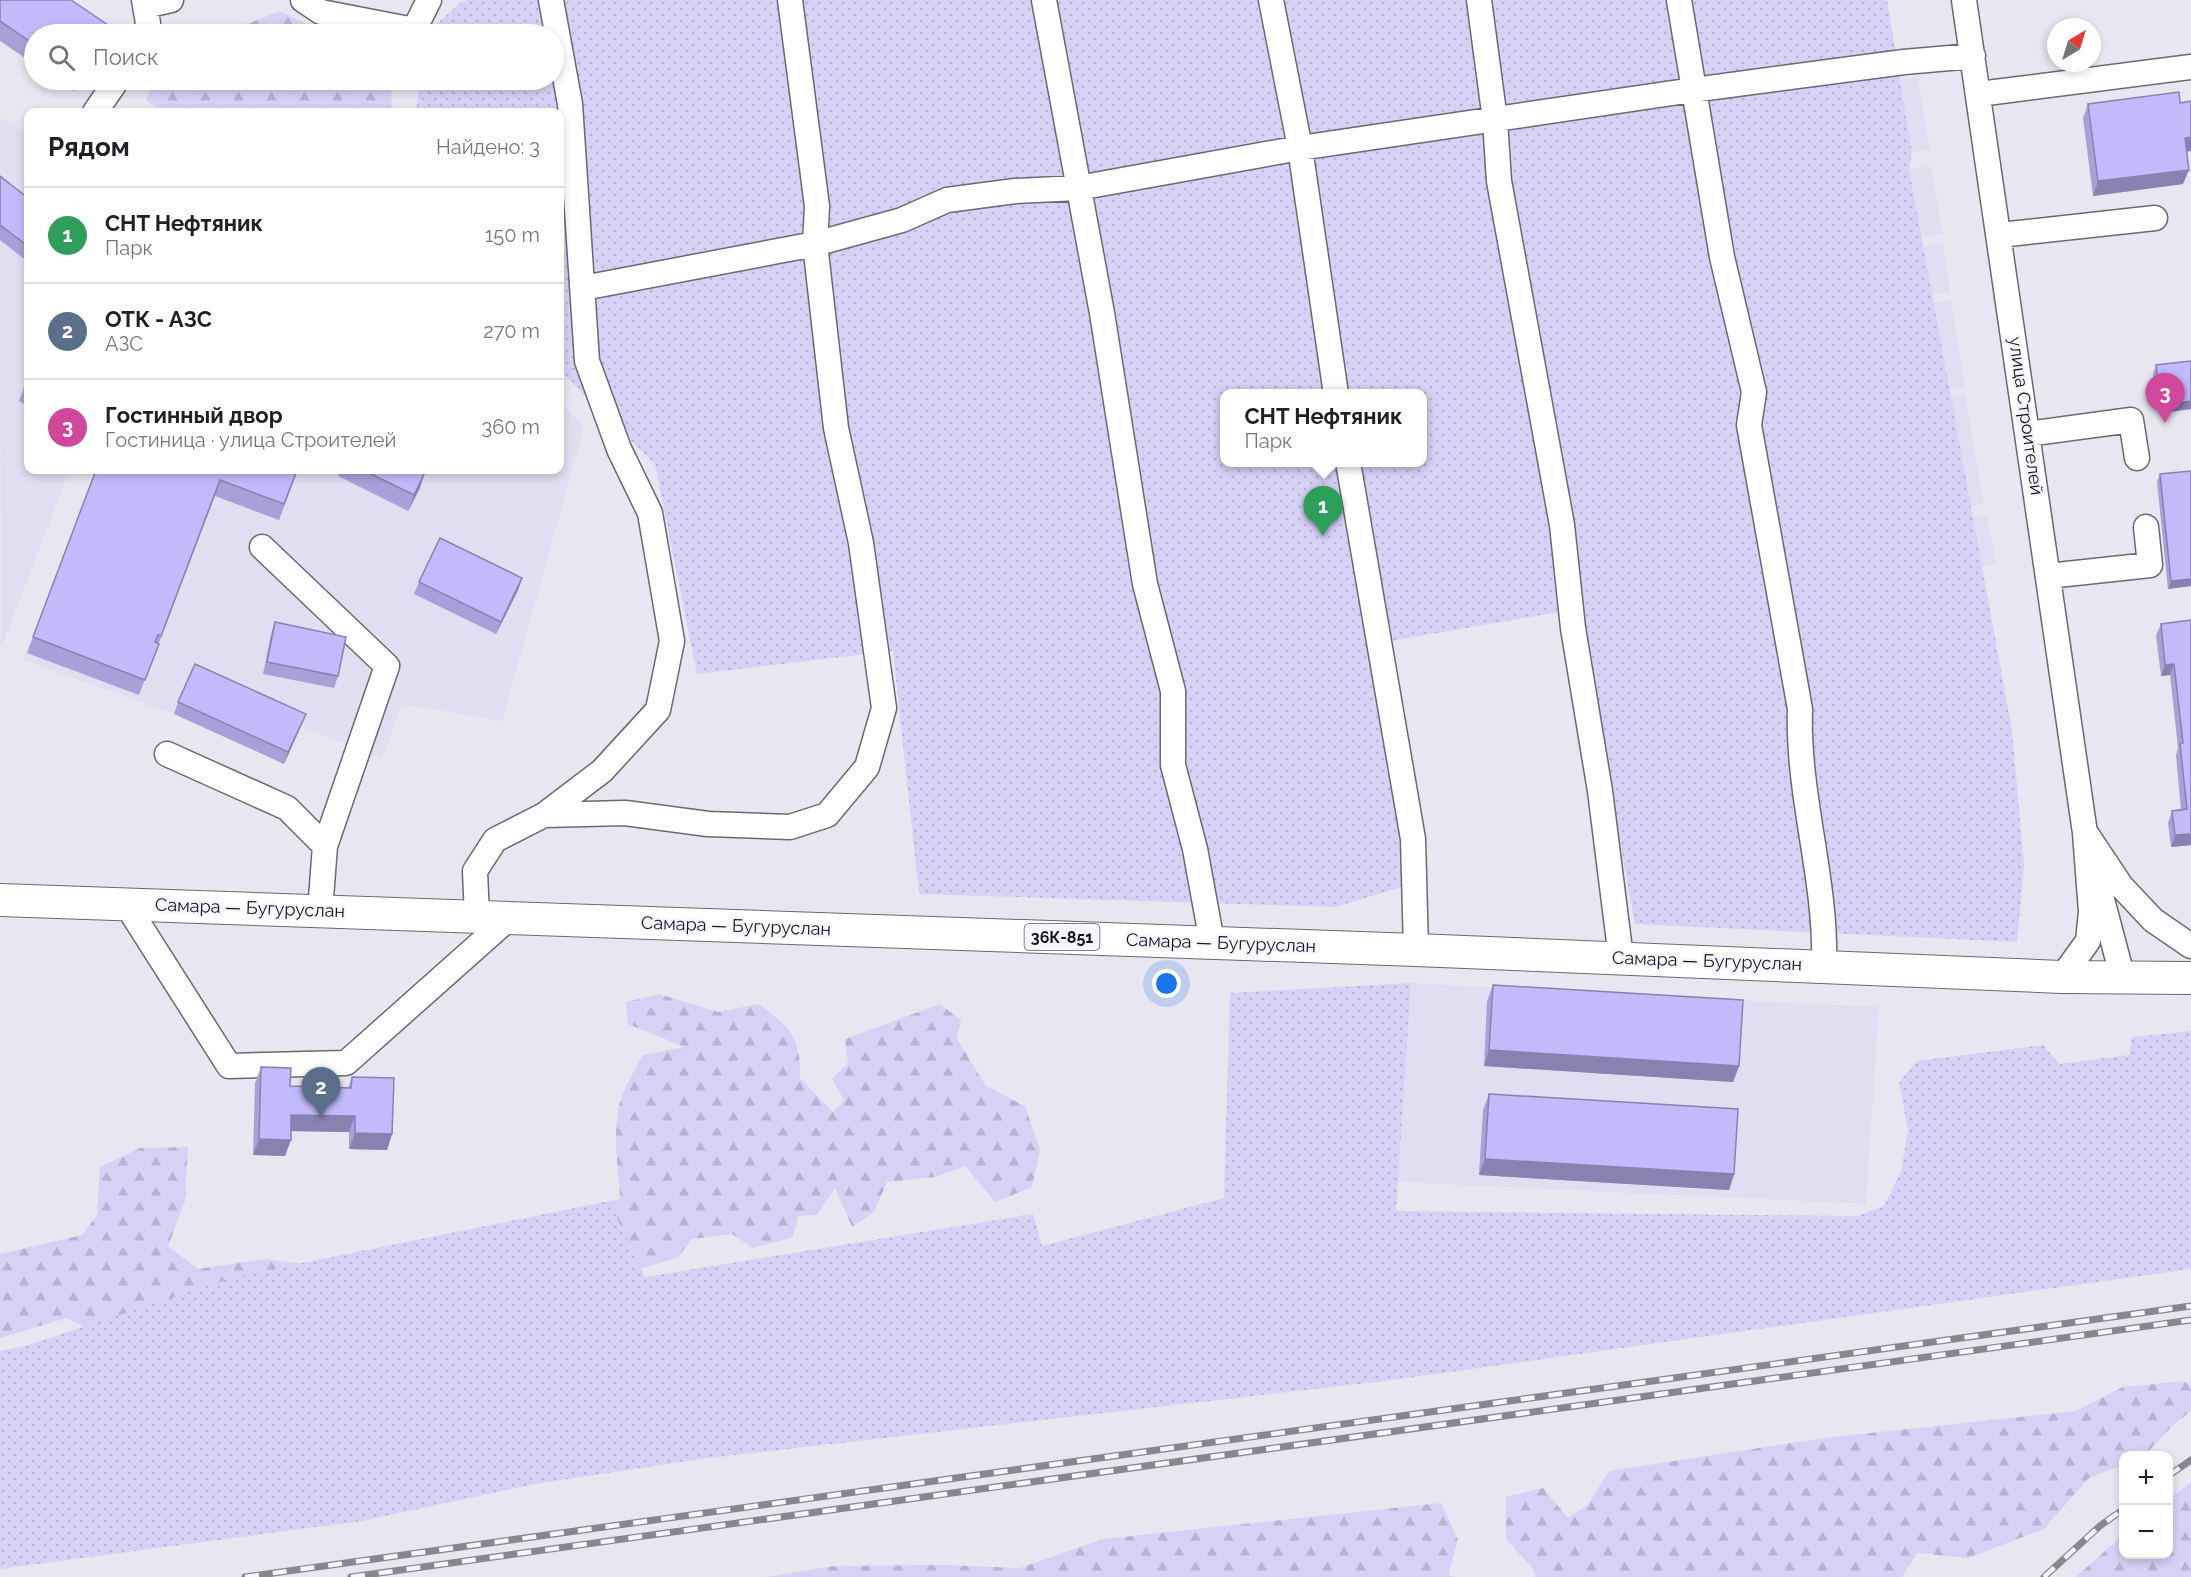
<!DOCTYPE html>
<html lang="ru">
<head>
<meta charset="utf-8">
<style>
  :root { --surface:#fff; --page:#f6f6f6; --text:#202124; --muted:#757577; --line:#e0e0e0; --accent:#329519 }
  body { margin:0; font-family:Raleway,sans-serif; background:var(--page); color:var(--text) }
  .controls { position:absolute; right:18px; bottom:18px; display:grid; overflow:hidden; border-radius:12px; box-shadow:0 3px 9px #0003 }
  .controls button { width:54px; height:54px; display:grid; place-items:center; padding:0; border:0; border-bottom:2px solid var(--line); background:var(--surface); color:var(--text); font:30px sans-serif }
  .compass { position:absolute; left:2047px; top:18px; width:54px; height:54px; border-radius:50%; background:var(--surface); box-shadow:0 3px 9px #0003; rotate:38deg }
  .you { position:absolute; left:1167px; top:984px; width:21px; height:21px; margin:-15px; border:4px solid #fff; border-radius:50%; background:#1a73e8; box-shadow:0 0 0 9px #1a73e833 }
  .badge { display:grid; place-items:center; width:39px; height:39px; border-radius:50%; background:var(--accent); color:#fff; font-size:20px; font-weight:700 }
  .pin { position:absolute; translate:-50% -50px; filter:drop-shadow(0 2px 3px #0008) }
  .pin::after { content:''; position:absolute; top:32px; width:21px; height:18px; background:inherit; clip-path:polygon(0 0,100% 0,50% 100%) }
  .popup { position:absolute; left:1220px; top:389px; width:207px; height:78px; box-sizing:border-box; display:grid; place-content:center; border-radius:12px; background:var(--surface); filter:drop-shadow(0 2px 4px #0005); font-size:20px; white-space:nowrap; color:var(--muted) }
  .popup b { font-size:22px; color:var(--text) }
  .popup::after { content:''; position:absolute; left:50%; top:100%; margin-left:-12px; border:12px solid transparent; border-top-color:var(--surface) }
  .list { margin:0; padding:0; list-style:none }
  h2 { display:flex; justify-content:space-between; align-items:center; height:78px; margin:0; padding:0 24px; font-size:26px }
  h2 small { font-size:20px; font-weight:400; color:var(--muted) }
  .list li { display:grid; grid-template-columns:39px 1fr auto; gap:18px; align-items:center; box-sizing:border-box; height:96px; padding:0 24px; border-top:2px solid var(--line) }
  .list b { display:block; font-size:22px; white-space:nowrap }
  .list p { margin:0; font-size:20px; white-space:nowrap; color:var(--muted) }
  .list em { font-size:20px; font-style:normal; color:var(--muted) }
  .icon { flex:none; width:33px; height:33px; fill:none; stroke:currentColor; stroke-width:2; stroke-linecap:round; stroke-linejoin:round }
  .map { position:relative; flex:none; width:2191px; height:1577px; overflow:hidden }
  .search { position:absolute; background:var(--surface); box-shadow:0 3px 9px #0003; left:24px; top:24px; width:540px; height:66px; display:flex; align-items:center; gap:15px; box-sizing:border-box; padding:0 21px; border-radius:33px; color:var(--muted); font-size:22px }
  .panel { position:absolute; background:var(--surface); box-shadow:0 3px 9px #0003; left:24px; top:108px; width:540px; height:366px; border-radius:12px }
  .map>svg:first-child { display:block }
  .built { fill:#e0def0 }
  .forest { fill:url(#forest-firs) }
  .garden { fill:url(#garden-dots); fill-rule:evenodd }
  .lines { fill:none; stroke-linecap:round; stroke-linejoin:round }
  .minor-casing { stroke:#6a6972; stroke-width:27 }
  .major-casing { stroke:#6a6972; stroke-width:34 }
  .minor { stroke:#fff; stroke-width:24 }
  .major { stroke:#fff; stroke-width:32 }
  .rail-casing { stroke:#88878e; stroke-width:7 }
  .rail { stroke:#f6f5ff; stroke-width:4.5; stroke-dasharray:14; stroke-linecap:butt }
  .wall { fill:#a8a0d8 }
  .shaded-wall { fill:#8882b0 }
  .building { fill:#c3bafb; stroke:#8882b0; stroke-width:1.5 }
  .labels { text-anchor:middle; stroke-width:4.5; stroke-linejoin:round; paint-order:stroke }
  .shield { fill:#f6f5ff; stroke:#58585d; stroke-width:1.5 }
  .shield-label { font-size:16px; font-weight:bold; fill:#151518 }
  .street-label { font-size:18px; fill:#151518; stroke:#f6f5ff }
</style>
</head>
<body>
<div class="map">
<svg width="2191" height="1577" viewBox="0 0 2191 1577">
  <defs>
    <pattern id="forest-firs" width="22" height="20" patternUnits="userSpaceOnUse" patternTransform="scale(1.5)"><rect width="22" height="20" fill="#d6d2f6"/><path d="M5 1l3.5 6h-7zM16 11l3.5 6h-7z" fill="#b7b3d2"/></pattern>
    <pattern id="garden-dots" width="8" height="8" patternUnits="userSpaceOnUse" patternTransform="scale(1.5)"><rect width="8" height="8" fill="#d6d2f6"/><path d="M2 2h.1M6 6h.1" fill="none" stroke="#b7b3d2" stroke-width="1.8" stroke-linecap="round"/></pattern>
  </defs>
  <rect width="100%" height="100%" fill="#e8e7f1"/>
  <!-- built -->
  <path class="built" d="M1918,77L1930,150L1912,152L1901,80Z
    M0,118L28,133V470H70L1,648Z
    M1931,166L1943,234L1921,237L1909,169Z
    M1943,243L1950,293L1930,295L1922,246Z
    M1951,300L1965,386L1946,390L1932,303Z
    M1965,394L1984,504L1966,507L1947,397Z
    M560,400L584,428L502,721L402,704L382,759L301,726L284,764L174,714L23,660L96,470H560Z
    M1987,515L1996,564L1977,567L1969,518Z
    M1411,983L1879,1007L1866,1204L1398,1182Z"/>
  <!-- forest -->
  <path class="forest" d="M280,11L327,34H220H222Z
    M154,80H391L392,112H163L146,100Z
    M659,994L718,1012L759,1004C790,1028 801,1036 800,1078L833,1112L844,1100L832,1079L848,1063L845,1039L940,1004L961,1020L957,1039L986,1086L1025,1106L1040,1150L1032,1187L995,1202L965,1166L936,1177L887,1182L874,1212L852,1227L835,1188L817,1215L798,1216L793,1237L753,1248L732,1234L692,1239L677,1258L599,1281L115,1346L67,1318L0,1338V1254L82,1235L97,1215L100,1167L140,1148L188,1147L185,1201L168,1246L198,1269L265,1259L336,1268L620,1199C619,1169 612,1137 619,1106C624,1088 634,1071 643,1055L685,1047L628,1024L626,1002Z
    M2184,1381L2191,1386V1411L2173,1425L2145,1455L2124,1456L2123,1465L2089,1478L2044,1529L1968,1558L1917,1553L1902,1577H1535L1533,1569L1506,1539V1497L1543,1488L1568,1518L1588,1504L1609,1471L1824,1438L2076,1411L2123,1387Z
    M2191,1482V1577H2076L2123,1535L2124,1554H2168L2169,1499Z
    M1441,1503L1458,1540L1448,1575L1456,1577H766L833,1566L947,1565L1020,1568L1103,1539Z"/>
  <!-- garden -->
  <path class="garden" d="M469,0H1887L1912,152L1909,169L2012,730L2024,866L2017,942L1635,924L1577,609L1367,645L1404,837L1405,886L1335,907L919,894L893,651L697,674L655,464L560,371V112H416L420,80H554V34H426L461,2ZM1224,394H1422V462H1224Z
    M1411,983L1396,1211L1858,1216L1884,1206L1901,1171L1908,1130L1899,1082L1917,1061L2043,1045L2059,1064L2129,1055L2132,1037L2191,1031V1269L1385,1381L701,1459L535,1484L362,1521L0,1569V1351L25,1346L238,1276L609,1201L645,1277L1033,1214L1042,1246L1224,1198L1230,993Z"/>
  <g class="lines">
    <!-- minor casing -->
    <g class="minor-casing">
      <path id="minor" d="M144,0L148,23L145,34
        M303,0L321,12L414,30L429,0
        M1044,0L1102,313L1145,584L1173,691V765L1195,849L1212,942
        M1271,0L1300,148L1336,394
        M1479,0L1495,120L1499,181L1562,525L1573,628L1600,791L1621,958
        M1679,0L1722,257L1754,392L1749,425L1800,709C1797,796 1827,880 1824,966
        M1964,0L2085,833L2091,912L2088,941L2062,977
        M145,6L171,0
        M1979,94L2191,67
        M95,112L117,80
        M2000,235L2155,218
        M583,288L815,244L902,220L947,200L1015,191L1078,188L1300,148L1693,90L1904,62L1973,56
        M2028,434L2131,420L2137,458
        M1348,462L1413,839L1416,950
        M262,547L387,666L325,846L320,911
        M2048,576L2150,565L2146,527
        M167,754L287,808L325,846
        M544,815L602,771L658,710L672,641L650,513L619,449L587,361L570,104L551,0
        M2087,835L2121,886L2153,920L2191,946
        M2099,888L2123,979
        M126,904L229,1066L346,1063L509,918
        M477,916L475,871L495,840L544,815L625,813L708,824L790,827L827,815L867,767L884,708L861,543L836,428L815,244L817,206L790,0"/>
    </g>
    <!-- major casing -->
    <g class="major-casing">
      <path id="major" d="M0,900L1416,950L2062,977L2191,978"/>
    </g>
    <!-- minor -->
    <use href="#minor" class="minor"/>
    <!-- major -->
    <use href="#major" class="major"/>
    <!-- rail casing -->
    <g class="rail-casing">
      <path id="rail" d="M2168,1476L2191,1460
        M245,1577L2191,1306
        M351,1577L2191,1320
        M2044,1577L2101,1525L2124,1509"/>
    </g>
    <!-- rail -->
    <use href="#rail" class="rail"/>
  </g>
  <!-- wall -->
  <path class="wall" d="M0,0L111,27L109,34H34V64L0,41Z
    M57,80H81L74,91Z
    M2088,104L2186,152L2183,184L2093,196L2083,118Z
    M0,176L28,198V262L0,240Z
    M2191,361V409L2159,413L2153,373L2156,365Z
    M28,381V406L19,401L24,388Z
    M96,470H298L279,520L215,496L139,695L27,653Z
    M340,470H419L420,488L408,511L338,476Z
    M2160,474L2191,586L2168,589L2157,482Z
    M522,578L518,590L496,634L414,594L419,582Z
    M2191,620V845L2171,847L2168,823L2172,811L2181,810L2176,755L2178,748L2170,675L2161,676L2156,635L2161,624Z
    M275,622L338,676L334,688L263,674L271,634Z
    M178,702L301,726L284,764L174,714Z
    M1493,985L1739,1066L1733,1082L1484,1066L1487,1001Z
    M261,1067L290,1086L348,1088L352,1077L392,1134L387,1150L349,1149V1132L291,1131L285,1156L253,1155L255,1083Z
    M1489,1094L1734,1174L1729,1190L1479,1175L1483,1110Z"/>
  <!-- shaded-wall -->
  <path class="shaded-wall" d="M78,80H81L74,91Z
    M2191,137V151L2179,153L2185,138Z
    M2189,170L2183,184L2093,196L2098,181Z
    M2191,401V409L2159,413L2162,405Z
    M425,472L420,488L408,511L414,495Z
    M522,578L518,590L496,634L501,622Z
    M2191,579V586L2168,589L2171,581Z
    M2174,664L2170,675L2161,676L2165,665Z
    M306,714L301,726L284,764L288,752Z
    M2191,834V845L2171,847L2175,835Z
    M1489,1050L1739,1066L1733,1082L1484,1066Z
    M291,1115L355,1116L349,1132L285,1131Z
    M355,1133L392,1134L387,1150L349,1149Z
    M259,1139L291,1140L285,1156L253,1155Z
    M1485,1159L1734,1174L1729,1190L1479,1175Z"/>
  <!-- building -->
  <path class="building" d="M0,0H71L111,27L107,34H34V44L0,21Z
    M2179,92L2180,103L2191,101V137L2185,138L2189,170L2098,181L2088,104Z
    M0,176L28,198V246L0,225Z
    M2191,361V401L2162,405L2156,365Z
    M28,381V392L24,388Z
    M96,470H297L284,504L220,480L161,636L158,635L155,642L159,644L145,680L33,637Z
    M363,470H419L425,472L414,495Z
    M2191,471V579L2171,581L2160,474Z
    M440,538L522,578L501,622L419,582Z
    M2191,620V834L2175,835L2172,811L2187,809L2180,744L2183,743L2174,664L2165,665L2161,624Z
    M275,622L346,637L338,676L267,662Z
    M195,664L306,714L288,752L178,702Z
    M1493,985L1743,1000L1739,1066L1489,1050Z
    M261,1067L291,1068L290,1086L351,1088L352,1077L394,1078L392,1134L355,1133V1116L291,1115V1140L259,1139Z
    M1489,1094L1738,1109L1734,1174L1485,1159Z"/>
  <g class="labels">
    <!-- shield labels -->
    <rect class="shield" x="1024.5" y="924" width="75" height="26" rx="4.5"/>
    <g class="shield-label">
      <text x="1062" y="943">36К-851</text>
    </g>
    <!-- street labels -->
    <g class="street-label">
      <text transform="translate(2026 416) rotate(82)" y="6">улица Строителей</text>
      <text transform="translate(250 908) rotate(2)" y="6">Самара — Бугуруслан</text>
      <text transform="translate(736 926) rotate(2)" y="6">Самара — Бугуруслан</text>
      <text transform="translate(1221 943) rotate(2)" y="6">Самара — Бугуруслан</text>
      <text transform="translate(1707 961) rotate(2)" y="6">Самара — Бугуруслан</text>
    </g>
  </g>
</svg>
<div class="controls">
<button>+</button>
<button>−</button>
</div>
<svg class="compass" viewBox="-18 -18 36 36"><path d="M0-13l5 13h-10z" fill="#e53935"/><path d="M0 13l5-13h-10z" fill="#757577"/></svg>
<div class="you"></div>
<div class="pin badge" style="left:1323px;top:536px;background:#2e9e5b">1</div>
<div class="popup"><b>СНТ Нефтяник</b>Парк</div>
<div class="pin badge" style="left:321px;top:1117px;background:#5c6f8a">2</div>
<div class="pin badge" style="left:2165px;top:423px;background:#d1479c">3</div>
<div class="search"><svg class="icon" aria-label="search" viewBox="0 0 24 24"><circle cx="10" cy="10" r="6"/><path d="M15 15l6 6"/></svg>Поиск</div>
<section class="panel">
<h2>Рядом<small>Найдено: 3</small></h2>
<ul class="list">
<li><span class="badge" style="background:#2e9e5b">1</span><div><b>СНТ Нефтяник</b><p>Парк</p></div><em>150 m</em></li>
<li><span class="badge" style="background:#5c6f8a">2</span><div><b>ОТК - АЗС</b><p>АЗС</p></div><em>270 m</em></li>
<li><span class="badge" style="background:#d1479c">3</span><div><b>Гостинный двор</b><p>Гостиница · улица Строителей</p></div><em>360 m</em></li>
</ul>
</section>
</div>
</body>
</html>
